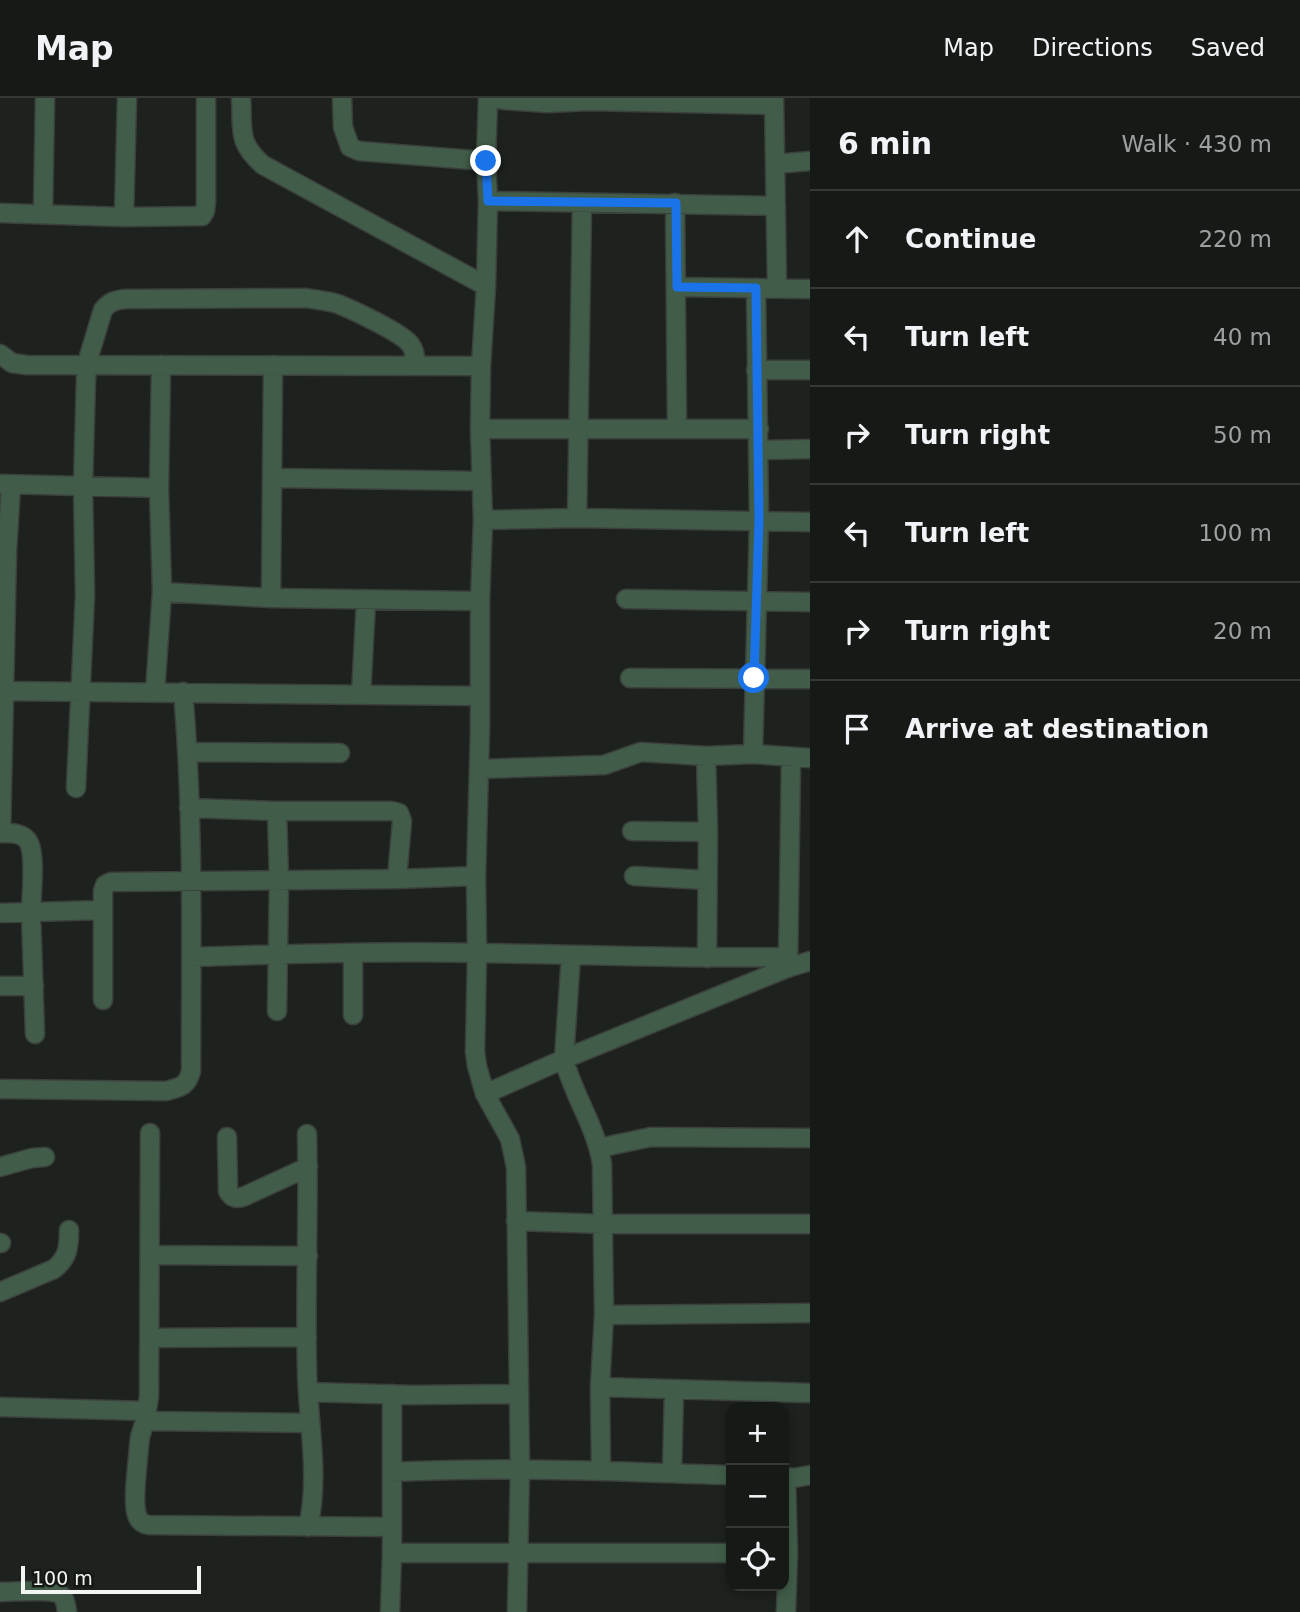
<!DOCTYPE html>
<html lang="en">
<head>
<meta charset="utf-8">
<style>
  :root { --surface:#161a16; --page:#232723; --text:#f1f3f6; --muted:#9ea1a1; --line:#353835 }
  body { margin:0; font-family:"DejaVu Sans",sans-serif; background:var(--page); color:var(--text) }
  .controls { position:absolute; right:21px; bottom:21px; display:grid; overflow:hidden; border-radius:14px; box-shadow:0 4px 10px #0003 }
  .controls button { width:63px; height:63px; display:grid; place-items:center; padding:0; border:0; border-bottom:2px solid var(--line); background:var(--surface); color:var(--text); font:35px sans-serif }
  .scale { position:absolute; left:21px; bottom:18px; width:180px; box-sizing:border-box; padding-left:7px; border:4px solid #f2f5f2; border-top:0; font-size:19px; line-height:24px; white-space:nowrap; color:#f2f5f2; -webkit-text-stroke:5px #141915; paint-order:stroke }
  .stop { position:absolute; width:21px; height:21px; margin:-16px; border:5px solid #1a73e8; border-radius:50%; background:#fff }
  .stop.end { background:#1a73e8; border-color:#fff; box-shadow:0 2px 7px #0008 }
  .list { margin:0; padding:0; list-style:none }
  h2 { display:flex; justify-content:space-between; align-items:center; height:91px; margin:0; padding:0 28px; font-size:30px }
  h2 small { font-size:23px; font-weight:400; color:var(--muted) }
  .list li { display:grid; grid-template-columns:46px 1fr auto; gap:21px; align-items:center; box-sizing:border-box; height:98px; padding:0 28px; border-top:2px solid var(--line) }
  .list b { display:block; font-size:26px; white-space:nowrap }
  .list em { font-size:23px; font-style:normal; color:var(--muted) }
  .icon { flex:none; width:38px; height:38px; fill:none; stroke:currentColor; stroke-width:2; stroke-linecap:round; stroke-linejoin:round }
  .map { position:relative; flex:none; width:810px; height:1514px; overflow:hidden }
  header { display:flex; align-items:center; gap:42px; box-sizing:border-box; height:98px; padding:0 35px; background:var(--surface); border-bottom:2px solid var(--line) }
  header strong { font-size:33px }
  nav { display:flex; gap:38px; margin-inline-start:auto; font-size:24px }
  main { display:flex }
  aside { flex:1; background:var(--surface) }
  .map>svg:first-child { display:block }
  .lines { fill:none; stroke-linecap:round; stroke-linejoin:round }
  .minor-casing { stroke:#3b403c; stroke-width:21 }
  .minor { stroke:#415c49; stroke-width:18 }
  .route { stroke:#1a73e8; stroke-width:9 }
</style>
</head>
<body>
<header>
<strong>Map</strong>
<nav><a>Map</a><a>Directions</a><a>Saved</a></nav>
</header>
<main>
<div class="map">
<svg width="810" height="1514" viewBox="0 0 810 1514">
  <rect width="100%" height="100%" fill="#1d221e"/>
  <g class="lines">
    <!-- minor casing -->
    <g class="minor-casing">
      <path id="minor" d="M241,0C243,33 237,44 263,67L486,188
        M342,0L343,29L350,49L359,53L486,63
        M488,0L486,63L488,103L486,188L481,268L480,331L483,422L480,503V632L476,778L477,855L475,954L477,968L485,996L510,1041L516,1069L520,1371L517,1514
        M498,0L504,2L547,5L589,3L774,7
        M774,0L777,190
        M775,66L810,63
        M488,103L776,108
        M675,105L677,331
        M0,115L124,119L202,118L205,113L206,105V0
        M43,115L45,0
        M124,119L127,0
        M677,189L810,191
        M0,256L12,265L26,267L481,268
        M756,272H810
        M480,331H759
        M759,352L810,351
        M273,380L481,383
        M2,386L159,390
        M577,420L582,105
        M483,422L577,420L810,424
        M162,494L271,500L480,503
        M271,500L273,267
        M626,501L810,504
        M630,580L810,581
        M0,593L480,598
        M155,594L162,494L159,390L161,267
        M361,597L366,503
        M188,654L340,655
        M753,656L759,422L756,190
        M706,658L708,734L707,860
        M479,671L604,667L641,654L706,658L753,656L810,660
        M76,690L85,497L83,389L86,280L89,258L103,212C109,204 115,202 126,201L306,200C317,202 328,203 338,206C353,212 402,235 410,246C415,252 415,260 416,267
        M189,710L277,713H392L399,715L402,723L397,781
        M277,713L279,782L277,913
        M632,733L708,734
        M0,735C10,735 24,734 29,745C36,759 31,799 31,816C32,856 34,896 35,936
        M1,735L7,453L11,387
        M634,778L707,782
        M0,815L103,812
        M353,855V917
        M571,857L564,961C573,997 596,1028 602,1066L604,1217L600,1289L601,1373
        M191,859C287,856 383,853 479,855C582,856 685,861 788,859
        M788,870L791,660
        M0,888H34
        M103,902V793L105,787L111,784L397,781L476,778
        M0,991L166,993C180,989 187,989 191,973C191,847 194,720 183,594
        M485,996L564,961L787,870L810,863
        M150,1035L149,1299L145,1323L140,1339L139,1348C138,1365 132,1403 137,1417C139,1424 143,1426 149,1427L392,1429
        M307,1036C309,1115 305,1194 307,1273C308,1324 320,1379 308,1429
        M227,1039L228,1093C232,1101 238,1101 245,1098L308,1069
        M599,1050L651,1039L810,1040
        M0,1069L32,1060L45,1059
        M516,1123L603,1126H810
        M0,1145H1
        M150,1157L308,1158
        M0,1194L54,1171C68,1160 69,1149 69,1132
        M604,1217L810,1215
        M150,1240L307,1239
        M600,1289L810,1295
        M308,1294L414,1297L519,1296
        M0,1309L147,1313
        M145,1323L309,1325
        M392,1374C505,1368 618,1374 731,1377
        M672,1375L674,1292
        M784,1379L794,1380L810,1377
        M392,1455H731
        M0,1494C13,1494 54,1490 62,1498C66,1502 66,1509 67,1514
        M390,1514L392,1455V1296
        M786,1514L788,1455L786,1379"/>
    </g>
    <!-- minor -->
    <use href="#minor" class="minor"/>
  </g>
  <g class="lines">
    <!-- route -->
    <path class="route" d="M486,63L488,103L676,105L677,189L756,190L759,422L754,580"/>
  </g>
</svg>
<div class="controls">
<button>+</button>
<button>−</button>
<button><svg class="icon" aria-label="locate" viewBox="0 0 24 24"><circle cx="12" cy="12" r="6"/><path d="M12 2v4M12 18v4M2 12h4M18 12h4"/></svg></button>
</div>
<div class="scale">100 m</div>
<div class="stop" style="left:754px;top:580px"></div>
<div class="stop end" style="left:486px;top:63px"></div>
</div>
<aside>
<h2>6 min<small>Walk · 430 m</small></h2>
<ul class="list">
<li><svg class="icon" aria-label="ahead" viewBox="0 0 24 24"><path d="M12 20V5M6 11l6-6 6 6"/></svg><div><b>Continue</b></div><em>220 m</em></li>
<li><svg class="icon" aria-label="left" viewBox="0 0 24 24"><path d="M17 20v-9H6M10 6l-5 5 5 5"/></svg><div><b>Turn left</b></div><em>40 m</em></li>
<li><svg class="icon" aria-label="right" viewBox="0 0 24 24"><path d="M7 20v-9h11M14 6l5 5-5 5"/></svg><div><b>Turn right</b></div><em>50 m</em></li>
<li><svg class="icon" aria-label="left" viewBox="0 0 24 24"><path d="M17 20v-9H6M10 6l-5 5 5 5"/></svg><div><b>Turn left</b></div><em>100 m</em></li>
<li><svg class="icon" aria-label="right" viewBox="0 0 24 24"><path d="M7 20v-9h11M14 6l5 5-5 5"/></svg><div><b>Turn right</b></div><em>20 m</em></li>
<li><svg class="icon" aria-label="arrive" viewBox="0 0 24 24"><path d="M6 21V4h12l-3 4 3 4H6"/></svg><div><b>Arrive at destination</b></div></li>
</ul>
</aside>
</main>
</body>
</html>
